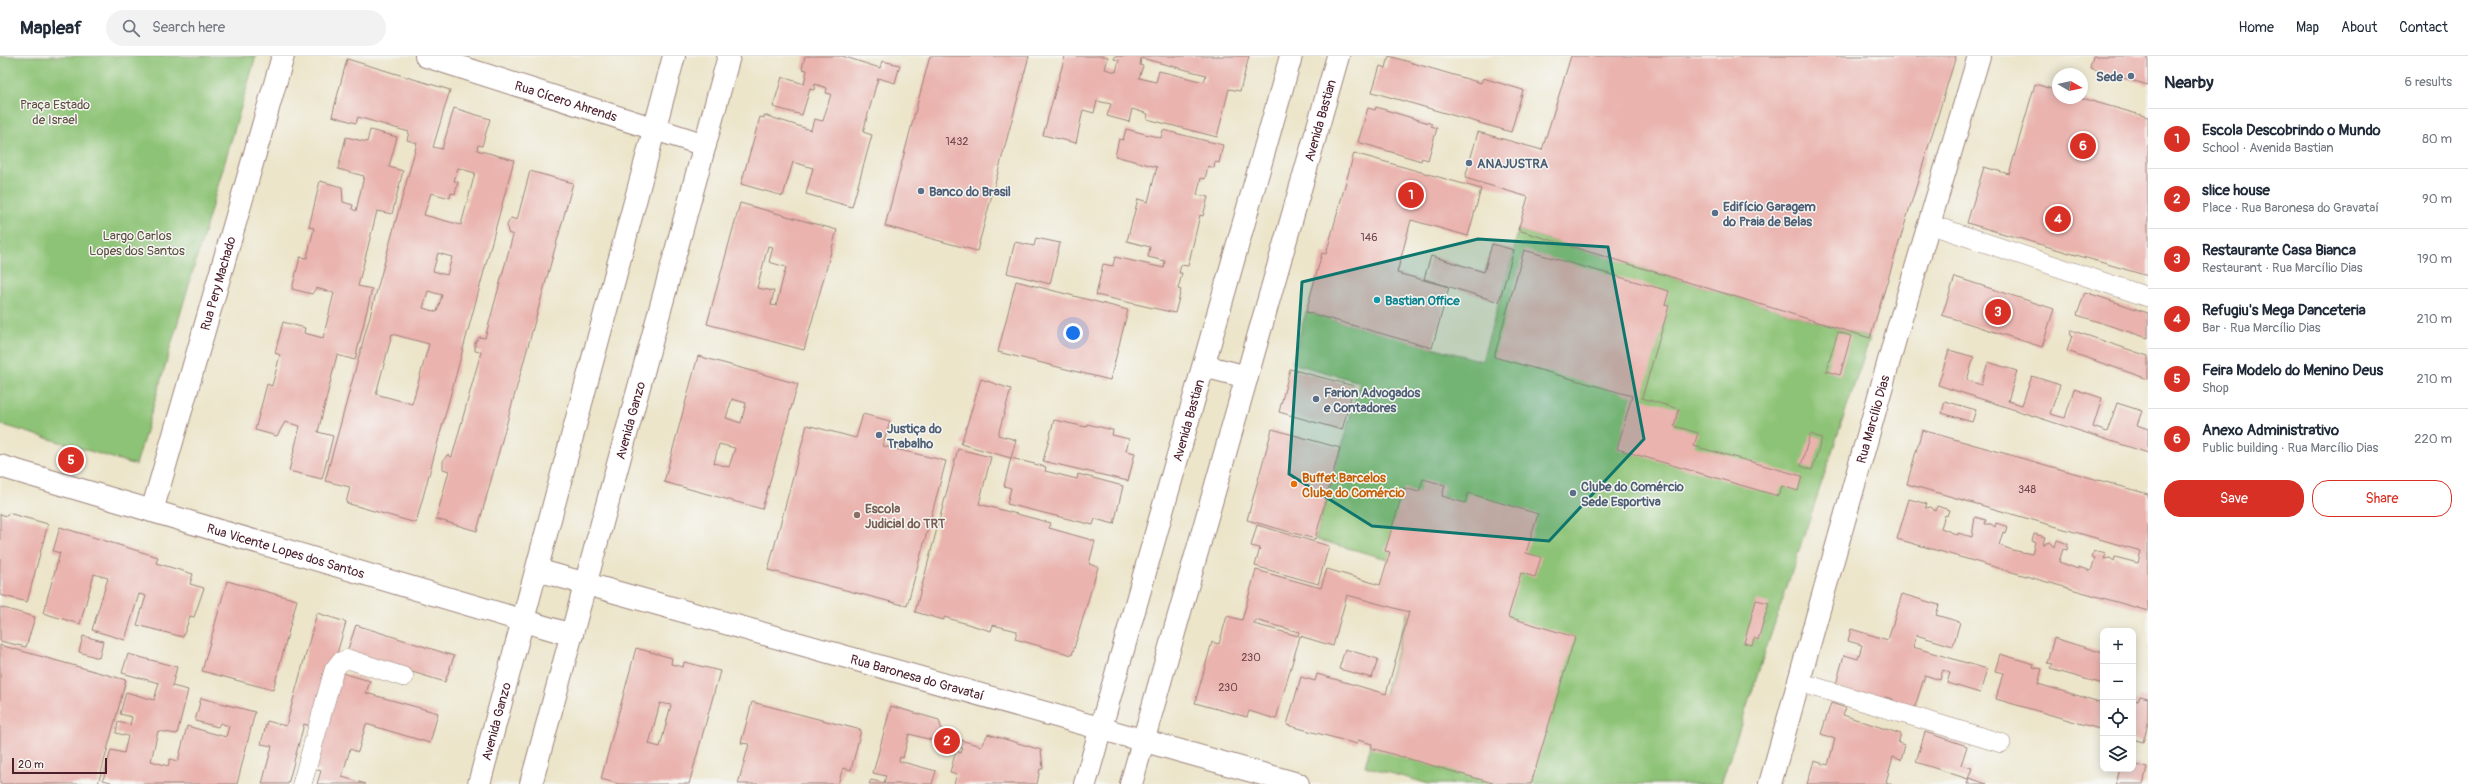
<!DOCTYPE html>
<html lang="en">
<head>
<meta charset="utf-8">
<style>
  :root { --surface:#fff; --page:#f2f2f3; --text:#1f2937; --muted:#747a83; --line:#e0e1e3; --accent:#d93025 }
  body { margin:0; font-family:Pangolin,sans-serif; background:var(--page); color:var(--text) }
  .controls { position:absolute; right:12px; bottom:12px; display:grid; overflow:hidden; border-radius:8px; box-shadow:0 2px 10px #0003 }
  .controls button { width:36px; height:36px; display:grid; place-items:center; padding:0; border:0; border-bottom:1px solid var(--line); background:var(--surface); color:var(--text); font:20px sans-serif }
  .compass { position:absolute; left:2052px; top:12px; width:36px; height:36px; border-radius:50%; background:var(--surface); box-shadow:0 2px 10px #0003; rotate:99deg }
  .scale { position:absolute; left:12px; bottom:10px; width:95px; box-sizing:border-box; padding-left:4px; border:2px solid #4a1f2b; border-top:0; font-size:11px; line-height:14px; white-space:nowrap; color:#4a1f2b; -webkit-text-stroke:3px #f6f6f2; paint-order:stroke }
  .you { position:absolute; left:1073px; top:277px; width:14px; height:14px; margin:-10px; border:3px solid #fff; border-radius:50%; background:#1a73e8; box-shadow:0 0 0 6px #1a73e833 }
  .badge { display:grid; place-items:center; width:26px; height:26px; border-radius:50%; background:var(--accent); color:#fff; font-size:13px; font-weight:700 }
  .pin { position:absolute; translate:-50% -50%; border:2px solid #fff; box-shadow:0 1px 4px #0006 }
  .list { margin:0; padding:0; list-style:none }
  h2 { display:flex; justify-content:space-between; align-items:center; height:52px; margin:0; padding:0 16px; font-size:17px }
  h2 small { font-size:13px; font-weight:400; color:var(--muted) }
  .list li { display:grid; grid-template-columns:26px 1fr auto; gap:12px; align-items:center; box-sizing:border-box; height:60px; padding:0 16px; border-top:1px solid var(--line) }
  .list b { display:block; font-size:15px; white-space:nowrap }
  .list p { margin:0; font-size:13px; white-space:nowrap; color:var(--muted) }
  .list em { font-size:13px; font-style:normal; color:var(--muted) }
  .actions { display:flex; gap:8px; padding:12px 16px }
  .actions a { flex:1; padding:9px 0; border:1px solid var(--accent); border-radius:16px; text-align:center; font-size:14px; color:var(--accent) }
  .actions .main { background:var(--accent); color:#fff }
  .icon { flex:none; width:22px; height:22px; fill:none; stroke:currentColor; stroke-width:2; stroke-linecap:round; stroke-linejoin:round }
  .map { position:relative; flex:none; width:2148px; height:728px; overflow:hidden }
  header { display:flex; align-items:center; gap:24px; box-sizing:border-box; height:56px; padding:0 20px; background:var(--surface); border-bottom:1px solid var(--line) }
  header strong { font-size:19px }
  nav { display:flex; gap:22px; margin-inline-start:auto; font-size:14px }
  .search { width:280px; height:36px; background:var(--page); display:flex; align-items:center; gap:10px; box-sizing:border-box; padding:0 14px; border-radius:22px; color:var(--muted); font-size:15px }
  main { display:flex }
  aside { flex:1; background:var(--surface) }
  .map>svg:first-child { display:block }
  .green { fill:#8dc376; stroke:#6c7150 }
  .building { fill:#eab3ae; fill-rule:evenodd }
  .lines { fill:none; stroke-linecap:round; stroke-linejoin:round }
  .service-casing { stroke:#9b827a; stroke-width:20 }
  .minor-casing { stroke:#9b827a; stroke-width:24 }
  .tertiary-casing { stroke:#9b827a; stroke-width:24 }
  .service { stroke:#fff; stroke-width:19 }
  .minor { stroke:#fff; stroke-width:22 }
  .tertiary { stroke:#fff; stroke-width:22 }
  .marked { fill:#0f766e; fill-opacity:0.2; stroke:#0f766e; stroke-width:3; stroke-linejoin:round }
  .service-dot { fill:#5c6f8a; stroke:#f6f6f2; stroke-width:1.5 }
  .culture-dot { fill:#0f9aa8; stroke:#f6f6f2; stroke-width:1.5 }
  .food-dot { fill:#e8710a; stroke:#f6f6f2; stroke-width:1.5 }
  .education-dot { fill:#8d6e63; stroke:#f6f6f2; stroke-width:1.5 }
  .labels { text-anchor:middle; stroke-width:3; stroke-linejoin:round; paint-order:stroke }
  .number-label { font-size:11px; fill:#72444c }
  .service-label { font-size:13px; font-weight:bold; fill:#4e5e75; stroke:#f6f6f2; text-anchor:start }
  .street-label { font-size:13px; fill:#4a1f2b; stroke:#f6f6f2 }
  .park-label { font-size:13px; fill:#5e5042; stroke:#f6f6f2 }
  .culture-label { font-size:13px; font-weight:bold; fill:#0d838f; stroke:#f6f6f2; text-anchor:start }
  .food-label { font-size:13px; font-weight:bold; fill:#c56008; stroke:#f6f6f2; text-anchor:start }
  .education-label { font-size:13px; font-weight:bold; fill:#785e54; stroke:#f6f6f2; text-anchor:start }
</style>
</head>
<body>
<header>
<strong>Mapleaf</strong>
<div class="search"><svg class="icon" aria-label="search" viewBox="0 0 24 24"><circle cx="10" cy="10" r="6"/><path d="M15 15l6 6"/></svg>Search here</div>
<nav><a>Home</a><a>Map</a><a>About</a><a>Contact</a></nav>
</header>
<main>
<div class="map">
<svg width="2148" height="728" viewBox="0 0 2148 728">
  <rect width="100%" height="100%" fill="#f6f6f2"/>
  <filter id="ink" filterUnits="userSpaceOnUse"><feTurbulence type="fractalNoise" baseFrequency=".025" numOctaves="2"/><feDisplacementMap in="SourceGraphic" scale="8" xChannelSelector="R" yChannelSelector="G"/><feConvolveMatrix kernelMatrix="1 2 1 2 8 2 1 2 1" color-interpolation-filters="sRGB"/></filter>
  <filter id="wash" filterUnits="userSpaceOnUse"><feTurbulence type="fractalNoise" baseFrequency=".012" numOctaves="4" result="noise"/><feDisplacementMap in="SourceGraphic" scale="16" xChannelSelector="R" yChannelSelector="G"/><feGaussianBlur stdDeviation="0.9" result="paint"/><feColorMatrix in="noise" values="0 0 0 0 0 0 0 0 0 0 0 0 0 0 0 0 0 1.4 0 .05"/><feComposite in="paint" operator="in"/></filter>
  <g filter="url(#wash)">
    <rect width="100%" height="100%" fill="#ece5ca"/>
    <!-- green -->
    <path class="green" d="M0,0H256L136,409L0,368Z
      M1518,174L1870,282L1721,728H1429L1365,710L1420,512L1315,483L1360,326L1292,307L1306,256L1482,305L1514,194Z"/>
    <g id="blocks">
      <!-- building -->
      <path class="building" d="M805,0H842L880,12L882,5L900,9L895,27L878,22L863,76L872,79L852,151L806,138L813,112L793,106L783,140L741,128L760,61L764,62V59L811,74L814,63L823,65L831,38L826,37L827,32L815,28L814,34L810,33L802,59L773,51L782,21L804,28L807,14L802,13Z
        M930,0H1029L977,195L885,170Z
        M1065,0H1104L1108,1L1105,13L1116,16L1119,4L1114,3L1115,0H1249L1240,35L1229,33L1217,81L1147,63L1148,58L1132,53L1129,66L1107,60L1111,48L1097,45L1094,57L1083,54L1076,87L1043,79ZM1141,2L1206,19L1204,26L1159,15L1156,26L1139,22L1143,10L1140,9Z
        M1389,0L1481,27L1483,22L1523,34L1511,76L1372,36L1380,10L1386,12Z
        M1571,0H1956L1870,282L1518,174L1528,141L1465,122L1478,76L1542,94Z
        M2093,0H2148V29L2090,12Z
        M347,3L450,34L433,91L442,93L454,52L490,63L482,90L478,89L477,94L514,104L416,467L346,447L350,431L325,425L417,87L407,84L409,76L358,61L356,67L332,60ZM458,112L475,117L461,169L424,159L431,137L450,142L451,137L455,138L458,126L454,125ZM438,197L452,201L447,219L433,215ZM428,235L442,239L437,256L423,252ZM392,278L429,288L412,348L376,338Z
        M2035,28L2058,35V42H2081L2148,61V220L1967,167L1984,111L2009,118Z
        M1376,51L1432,68L1431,70L1437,72L1428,104L1422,102L1421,105L1358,86L1368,52L1375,54Z
        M1126,73L1161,82L1163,74L1223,89L1219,107L1215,106L1214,112L1208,110L1205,123L1201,122L1197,139L1208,141L1203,160L1200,159L1188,210L1181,209L1179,217H1182L1178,233L1181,234L1175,257L1096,239L1103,208L1113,210L1115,201L1164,212L1165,205L1148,201L1150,191L1127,185L1138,143L1148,146L1157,111L1115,100L1119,83L1123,84Z
        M370,74L397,81L389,111L403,115L392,158L377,155L358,230L372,233L355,304L337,299L318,376L333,380L322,423L289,415L300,370L285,366L277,380L255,374L267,328L272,330L280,299L275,297L283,266L305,272L304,277L323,282L334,237L316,232L312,238L292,233L300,201L307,202L314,172L309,171L320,125L342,131L343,146L353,149L352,153L356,155L364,120L338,113L346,81L367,86Z
        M1354,97L1481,133L1468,180L1411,164L1397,217L1449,231L1432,292L1306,256L1322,197L1326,198Z
        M530,115L573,127L477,475L436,463L449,415L443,413V405L447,399L452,401L481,296L475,295V287L479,281L485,282L513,179L508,177L507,169L511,162L517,164Z
        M740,147L837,174L804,294L707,268ZM768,190L773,191L769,206L786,211L776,250L771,249L774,235L757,232Z
        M1036,182L1060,187L1050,228L1007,217L1015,186L1034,190Z
        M1492,188L1514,194L1499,246L1424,223L1431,200L1484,216Z
        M1524,194L1669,235L1665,249L1669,250L1642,342L1679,353L1674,370L1698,377L1694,390L1802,420L1798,435L1782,430L1778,440L1617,393L1632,340L1494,301Z
        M1955,221L2054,253L2042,291L1942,259Z
        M1016,225L1128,254L1110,324L998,296Z
        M2085,236L2148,257V282L2077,259Z
        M2071,274L2148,300V323L2067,295L2072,280H2070Z
        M1838,276L1851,280L1840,319L1826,315Z
        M1949,294L1974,301L1967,324L1981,329L1988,306L2017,315L2008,345L2022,349L2032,320L2060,329L2050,358L2065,362L2074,333L2102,342L2093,371L2107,376L2117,347L2142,355L2137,369L2148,373V397L1938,329Z
        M698,300L798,328L762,453L664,426ZM732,343L746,347L741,367L726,362ZM719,388L735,392L729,411L714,407Z
        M1290,313L1354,330L1342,374L1279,356Z
        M981,323L1011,333L998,379L1016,384L1011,402L1046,411L1045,415L1077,423L1078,418L1123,430L1114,468L1095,463L1093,469L1007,448L1011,432L1004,430L1011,402L961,388Z
        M1945,345L1976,354L1972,366L1942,357Z
        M863,358L890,365L883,390L946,405L907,550L768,514L807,369L856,382Z
        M1054,364L1086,371L1087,368L1113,374L1112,379L1129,383L1126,395L1135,397L1128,425L1043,405Z
        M1272,373L1340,392L1315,483L1247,464Z
        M1922,374L2148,438V555L1897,483L1909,443L1927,448L1925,452L1931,451L1935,455L1937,450L1949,454L1947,460L1945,459L1941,472L1958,479V477L1972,481L1975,461L1986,464L1985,468H1991L1995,471L1996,467L2008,471L2006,477L2003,476L1999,489L2012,494L2032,498L2035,486L2032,485L2034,478L2045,481L2043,488L2050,486L2055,491L2057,484L2068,488L2067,494L2063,493L2059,506L2078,513V511L2091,515L2095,502L2092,501L2094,495L2106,498L2104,503L2110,502L2114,505L2115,501L2138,507L2141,495L1907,428Z
        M1810,378L1822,382L1812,414L1801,410Z
        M958,393L991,401L979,448L1051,467L1049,472L1095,485L1089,508L1098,511L1072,599L1015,583L1017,575L993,569L991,575L944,561V564L915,556Z
        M1423,423L1445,429L1442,440L1465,447L1468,437L1538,458L1526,497L1541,501L1535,521L1521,517L1508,561L1575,581L1531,728H1496L1371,692L1372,688L1358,684L1357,688L1287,669L1301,621L1315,625L1317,618L1386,638L1409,556L1347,539L1333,590L1300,580L1276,663L1249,655L1247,661L1195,647L1212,586L1219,588L1227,560L1242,564L1256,514L1321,532L1327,513L1380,529L1390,496L1385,495L1404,432L1419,436ZM1255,564L1299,576L1298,580L1254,568Z
        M8,457L48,468L27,546L0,539V458L7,460Z
        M1257,469L1329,490L1318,528L1255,510L1260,492L1251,490Z
        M60,471L158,501L156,507L193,518L190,528L204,532L194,561L190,560L183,581L137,569L146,540L139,538L125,584L92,574L108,522L94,518L80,568L43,557L60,497L53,495Z
        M227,525L297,544L273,634L202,615Z
        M1902,538L1939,549L1936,559L1960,566L1953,590L1916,579L1913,591L1987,613L1980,637L1947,627L1950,617L1943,614L1940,624L1925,619L1913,657L1891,650L1893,643L1885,641L1883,646L1835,632L1844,599L1858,603L1862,589L1848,585L1851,573L1888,584Z
        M1756,544L1769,547L1758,584L1754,582L1752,589L1744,587Z
        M0,551L35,561L26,591L0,585Z
        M317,557L346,566L316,672L304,668L288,728H262L272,690L261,688L267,665L286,670Z
        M356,569L454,600L445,626L347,596Z
        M83,580L103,585L99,602L79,596Z
        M2054,582L2103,597V628L2050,613L2052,608L2047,607Z
        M0,589L126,624L98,728H0Z
        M636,592L672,602L671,608L683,611L684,606L720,615L689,728H619L601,723ZM660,647L671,649L660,691L649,688Z
        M1345,593L1378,603L1372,622L1339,613Z
        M128,598L177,611L172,630L188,634L177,678L158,675L151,705L168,710L170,703L178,705L187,670L226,681L229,670L220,667L218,671L195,665L201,642L255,656L237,728H111V726L103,724L111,694L124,697L128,680L116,677L118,666L130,669L132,661L120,658L126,636L154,644L159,627L122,617Z
        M2000,598L2034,608L2033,611L2042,613L2038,628L2103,647V674L1996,643L2003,617L1995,615Z
        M342,617L370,625L366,637L438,657L430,687L366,668L358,696L350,693L342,721L366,728H317L321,715L315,713Z
        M2140,640L2148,642V668L2143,686L2133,683V644L2138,645Z
        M752,646L861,674L851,714L843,712L838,728H738L749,688L741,687Z
        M1831,647L1846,652L1843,659L1901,678L1898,687L1905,689L1901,704L1893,701L1886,726L1891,728H1807L1814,705L1828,709L1835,683L1821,678Z
        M891,650L939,664L943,679L981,690L988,678L1041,694L1043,713H1040L1037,728H954L957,718L950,716L956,695L961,697L963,692L909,678L903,702L900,701L899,705L936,715L932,728H869L871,724L884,727L886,720L873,717Z
        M1925,676L1967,690L1961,709L1972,712L1968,723L1916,706Z
        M2133,708L2147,712L2143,728H2116L2120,713H2133Z
        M1969,722L1987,728H1967Z"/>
    </g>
  </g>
  <g filter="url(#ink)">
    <use href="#blocks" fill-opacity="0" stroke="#9b827a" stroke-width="1"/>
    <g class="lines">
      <!-- service casing -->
      <g class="service-casing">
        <path id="service" d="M1929,168L2148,241
          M1799,626L2001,687
          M302,728L334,614L340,606L348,603L404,621"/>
      </g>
      <!-- minor casing -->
      <g class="minor-casing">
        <g id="minor">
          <path id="s1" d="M426,0L705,89"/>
          <path d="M1204,310L1247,321"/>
          <path id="s2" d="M0,410L572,579"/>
          <path id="s3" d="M152,455L283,0"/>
          <path id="s4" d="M537,514L1298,728"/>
          <path id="s5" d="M1085,728L1291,0"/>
          <path id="s6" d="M1131,728L1338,0"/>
        </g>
      </g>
      <!-- tertiary casing -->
      <g class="tertiary-casing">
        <g id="tertiary">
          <path id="s7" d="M479,728L674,0"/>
          <path id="s8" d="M531,728L729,0"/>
          <path id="s9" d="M1770,728L1897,276L1979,0"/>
        </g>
      </g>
      <!-- service -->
      <use href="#service" class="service"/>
      <!-- minor -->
      <use href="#minor" class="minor"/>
      <!-- tertiary -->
      <use href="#tertiary" class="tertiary"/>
    </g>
  </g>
  <!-- marked area -->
  <path class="marked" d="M1478,183L1608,191L1644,383L1549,485L1372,470L1289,418L1302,226Z"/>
  <!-- markers -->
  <g class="service-dot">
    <circle cx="2131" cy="20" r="4"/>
    <circle cx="1469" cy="107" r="4"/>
    <circle cx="921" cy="135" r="4"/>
    <circle cx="1715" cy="157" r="4"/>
    <circle cx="1316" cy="343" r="4"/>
    <circle cx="879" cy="379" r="4"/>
    <circle cx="1573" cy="437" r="4"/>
  </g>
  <circle class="culture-dot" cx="1377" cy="244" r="4"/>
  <circle class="food-dot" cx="1294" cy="428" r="4"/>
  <circle class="education-dot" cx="857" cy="459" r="4"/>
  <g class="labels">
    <!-- number labels -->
    <g class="number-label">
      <text x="957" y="89">1432</text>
      <text x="1369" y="185">146</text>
      <text x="2027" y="437">348</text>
      <text x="1251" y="605">230</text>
      <text x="1228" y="635">230</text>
    </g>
    <!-- service labels -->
    <g class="service-label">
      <text x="2123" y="25" text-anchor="end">Sede</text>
      <text x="1477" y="112">ANAJUSTRA</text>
      <text x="929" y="140">Banco do Brasil</text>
      <text x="1723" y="155">Edifício Garagem<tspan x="1723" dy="15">do Praia de Belas</tspan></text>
      <text x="1324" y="341">Farion Advogados<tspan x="1324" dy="15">e Contadores</tspan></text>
      <text x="887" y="377">Justiça do<tspan x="887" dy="15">Trabalho</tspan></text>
      <text x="1581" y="435">Clube do Comércio<tspan x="1581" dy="15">Sede Esportiva</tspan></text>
    </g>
    <!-- street labels -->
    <g class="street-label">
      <text dy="5" stroke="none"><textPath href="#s1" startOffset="147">Rua Cícero Ahrends</textPath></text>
      <text dy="5" stroke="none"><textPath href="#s6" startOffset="690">Avenida Bastian</textPath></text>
      <text dy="5" stroke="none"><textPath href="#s3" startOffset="237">Rua Pery Machado</textPath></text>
      <text dy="5" stroke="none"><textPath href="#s8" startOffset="377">Avenida Ganzo</textPath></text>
      <text dy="5" stroke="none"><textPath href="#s5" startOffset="378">Avenida Bastian</textPath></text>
      <text dy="5" stroke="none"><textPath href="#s9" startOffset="379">Rua Marcílio Dias</textPath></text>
      <text dy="5" stroke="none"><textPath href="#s2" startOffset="298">Rua Vicente Lopes dos Santos</textPath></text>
      <text dy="5" stroke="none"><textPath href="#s4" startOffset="395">Rua Baronesa do Gravataí</textPath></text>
      <text dy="5" stroke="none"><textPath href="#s7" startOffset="65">Avenida Ganzo</textPath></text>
    </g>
    <!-- park labels -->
    <g class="park-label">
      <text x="55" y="53">Praça Estado<tspan x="55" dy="15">de Israel</tspan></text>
      <text x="137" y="184">Largo Carlos<tspan x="137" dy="15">Lopes dos Santos</tspan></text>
    </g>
    <!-- culture labels -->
    <g class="culture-label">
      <text x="1385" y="249">Bastian Office</text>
    </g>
    <!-- food labels -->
    <g class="food-label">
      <text x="1302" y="426">Buffet Barcelos<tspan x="1302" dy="15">Clube do Comércio</tspan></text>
    </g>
    <!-- education labels -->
    <g class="education-label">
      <text x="865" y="457">Escola<tspan x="865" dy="15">Judicial do TRT</tspan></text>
    </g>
  </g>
</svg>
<div class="controls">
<button>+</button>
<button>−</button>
<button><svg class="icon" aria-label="locate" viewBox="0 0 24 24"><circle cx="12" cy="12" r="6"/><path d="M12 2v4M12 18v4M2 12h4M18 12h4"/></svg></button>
<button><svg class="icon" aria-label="layers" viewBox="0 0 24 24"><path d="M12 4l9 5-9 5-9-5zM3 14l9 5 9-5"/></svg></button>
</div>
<svg class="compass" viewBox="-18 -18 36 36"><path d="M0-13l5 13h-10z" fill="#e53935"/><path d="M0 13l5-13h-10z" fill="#747a83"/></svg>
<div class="scale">20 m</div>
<div class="you"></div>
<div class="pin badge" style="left:1411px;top:139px">1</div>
<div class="pin badge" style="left:947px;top:685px">2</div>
<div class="pin badge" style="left:1998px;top:256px">3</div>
<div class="pin badge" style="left:2058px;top:163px">4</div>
<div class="pin badge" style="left:71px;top:404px">5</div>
<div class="pin badge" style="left:2083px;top:90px">6</div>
</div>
<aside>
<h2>Nearby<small>6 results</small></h2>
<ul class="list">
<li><span class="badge">1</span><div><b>Escola Descobrindo o Mundo</b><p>School · Avenida Bastian</p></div><em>80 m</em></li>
<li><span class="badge">2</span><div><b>slice house</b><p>Place · Rua Baronesa do Gravataí</p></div><em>90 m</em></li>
<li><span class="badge">3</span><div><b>Restaurante Casa Bianca</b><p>Restaurant · Rua Marcílio Dias</p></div><em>190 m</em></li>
<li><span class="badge">4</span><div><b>Refugiu's Mega Danceteria</b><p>Bar · Rua Marcílio Dias</p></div><em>210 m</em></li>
<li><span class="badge">5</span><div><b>Feira Modelo do Menino Deus</b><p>Shop</p></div><em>210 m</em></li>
<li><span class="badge">6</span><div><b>Anexo Administrativo</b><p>Public building · Rua Marcílio Dias</p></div><em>220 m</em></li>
</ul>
<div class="actions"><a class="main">Save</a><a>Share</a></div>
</aside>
</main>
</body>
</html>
